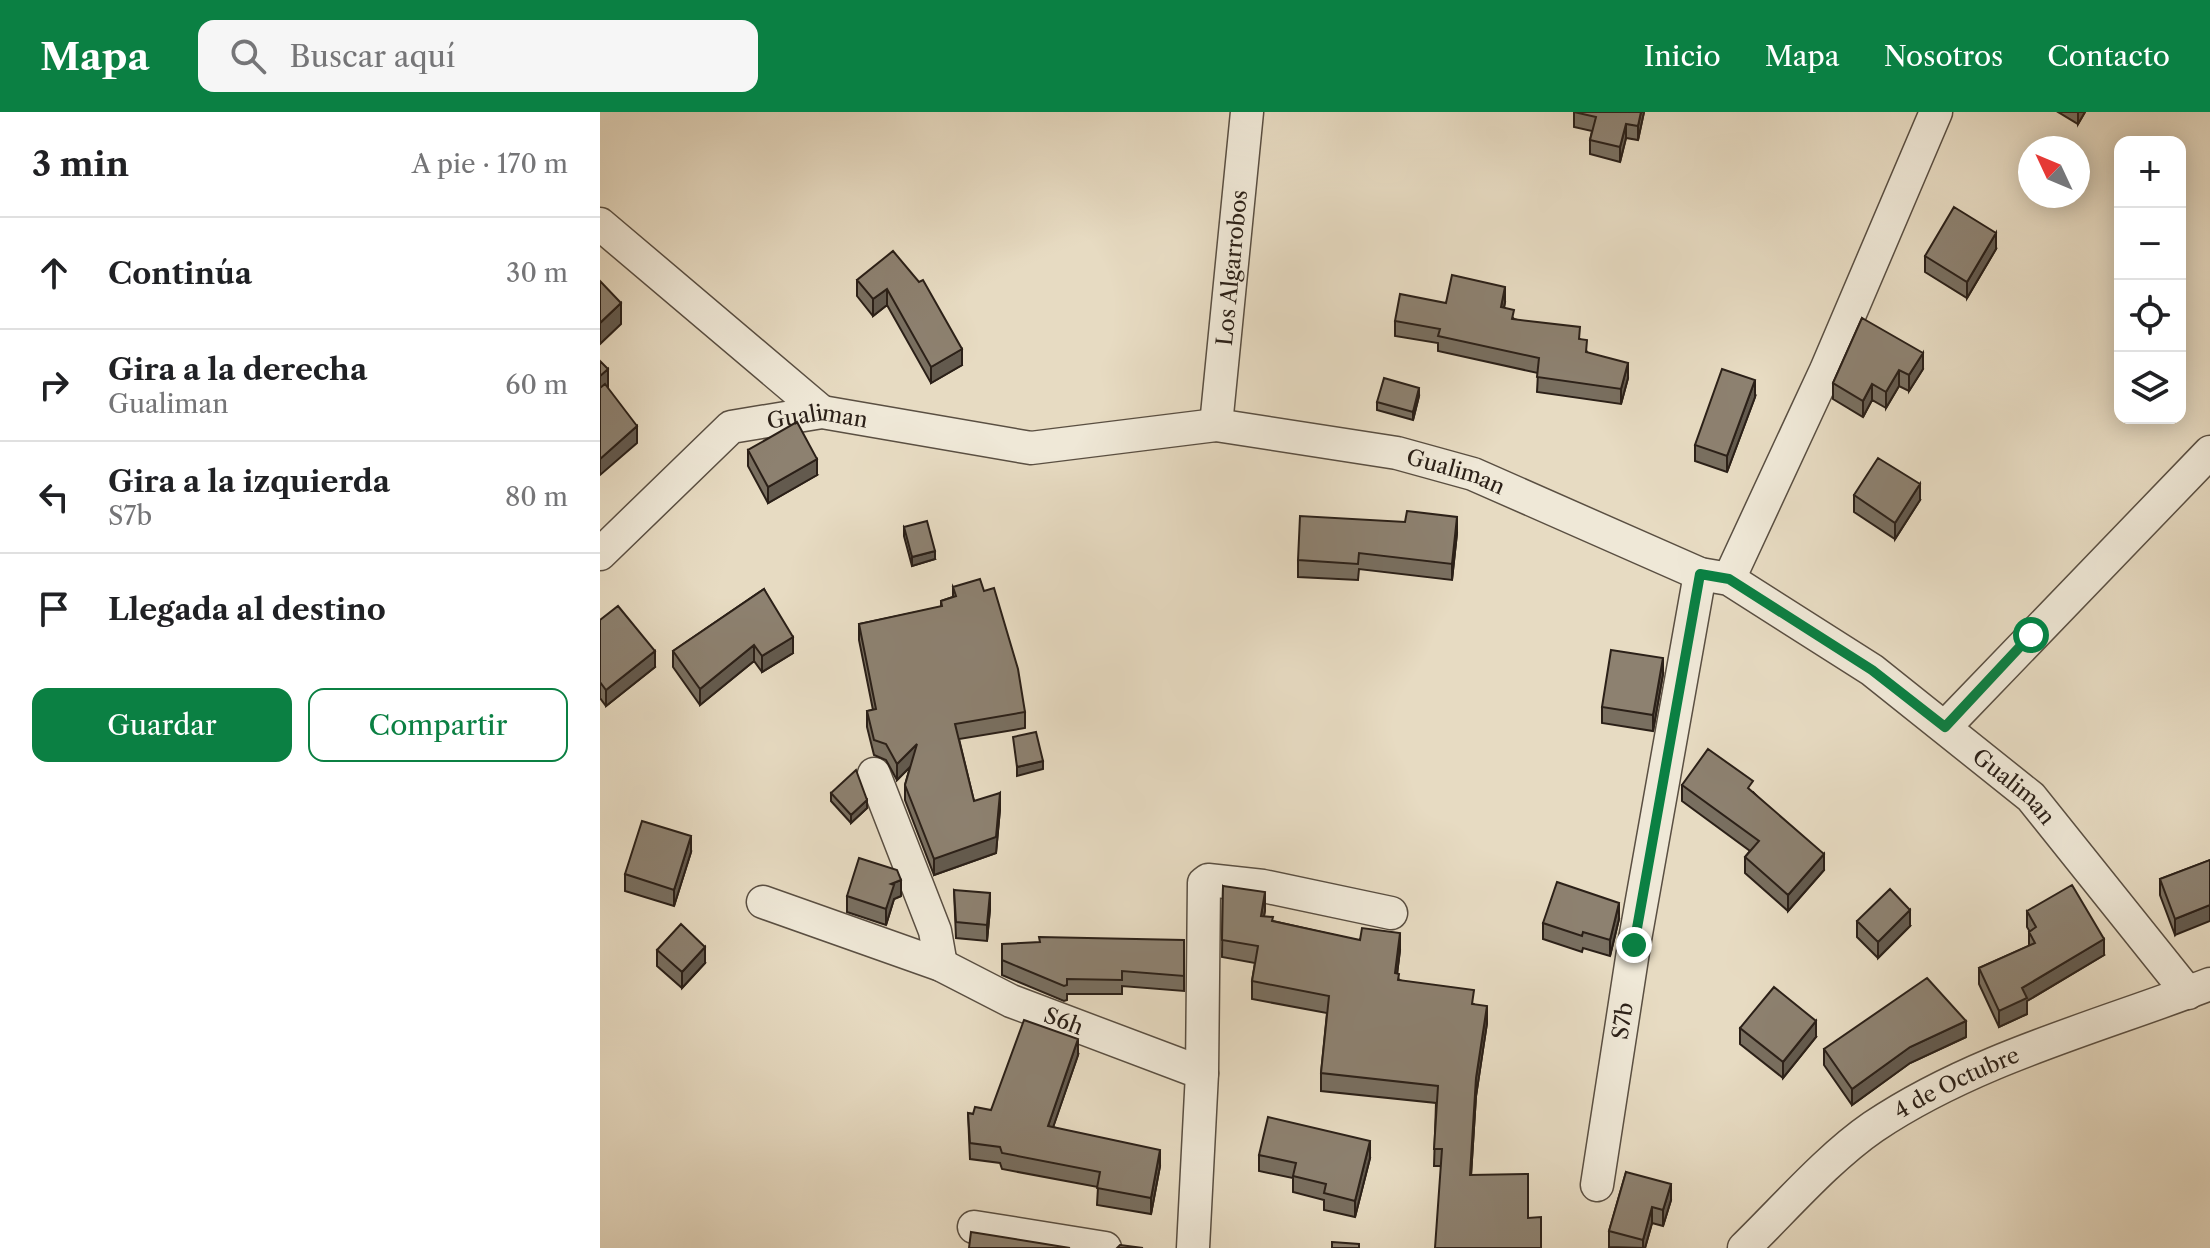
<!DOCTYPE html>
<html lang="es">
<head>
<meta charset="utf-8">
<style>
  :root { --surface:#fff; --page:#f6f6f6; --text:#202124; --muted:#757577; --line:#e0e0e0; --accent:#0b8043 }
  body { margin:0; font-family:"Libre Caslon Text",serif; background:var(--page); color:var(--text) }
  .controls { position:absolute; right:24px; top:24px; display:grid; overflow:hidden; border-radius:16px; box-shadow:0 4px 20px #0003 }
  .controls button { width:72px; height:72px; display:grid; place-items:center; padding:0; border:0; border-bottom:2px solid var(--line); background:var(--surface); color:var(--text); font:40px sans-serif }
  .compass { position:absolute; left:1418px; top:24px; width:72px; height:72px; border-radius:50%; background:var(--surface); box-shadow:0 4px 20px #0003; rotate:314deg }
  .stop { position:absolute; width:24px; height:24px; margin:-18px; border:6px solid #0b8043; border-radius:50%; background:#fff }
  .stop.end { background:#0b8043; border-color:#fff; box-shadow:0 2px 8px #0008 }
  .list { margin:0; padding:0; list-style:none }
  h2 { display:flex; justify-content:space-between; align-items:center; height:104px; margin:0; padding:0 32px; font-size:34px }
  h2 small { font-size:26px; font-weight:400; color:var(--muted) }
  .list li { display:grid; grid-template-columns:52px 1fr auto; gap:24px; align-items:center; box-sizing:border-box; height:112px; padding:0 32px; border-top:2px solid var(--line) }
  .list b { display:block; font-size:30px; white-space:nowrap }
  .list p { margin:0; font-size:26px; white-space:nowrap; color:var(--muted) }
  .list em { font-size:26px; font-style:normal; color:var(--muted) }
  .actions { display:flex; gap:16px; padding:24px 32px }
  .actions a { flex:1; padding:18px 0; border:2px solid var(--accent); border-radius:16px; text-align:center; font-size:28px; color:var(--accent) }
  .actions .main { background:var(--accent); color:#fff }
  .icon { flex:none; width:44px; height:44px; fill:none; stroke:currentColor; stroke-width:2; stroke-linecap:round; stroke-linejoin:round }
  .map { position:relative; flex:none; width:1610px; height:1136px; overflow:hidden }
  header { display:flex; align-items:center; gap:48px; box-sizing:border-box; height:112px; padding:0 40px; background:var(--accent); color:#fff }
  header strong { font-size:38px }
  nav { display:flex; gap:44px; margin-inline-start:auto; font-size:28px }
  .search { width:560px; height:72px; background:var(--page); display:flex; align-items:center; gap:20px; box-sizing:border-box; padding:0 28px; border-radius:16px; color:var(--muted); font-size:30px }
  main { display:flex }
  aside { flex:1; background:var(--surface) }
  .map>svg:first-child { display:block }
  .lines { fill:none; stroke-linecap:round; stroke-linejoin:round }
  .street-casing { stroke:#5a4f42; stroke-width:35 }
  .street { stroke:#efe8d7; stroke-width:32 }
  .wall { fill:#796f60; stroke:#2b2018; stroke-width:2 }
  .shaded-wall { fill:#635a4e; stroke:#2b2018; stroke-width:2 }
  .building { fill:#8d8170; stroke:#2b2018; stroke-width:2 }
  .route { stroke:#0b8043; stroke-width:10 }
  .labels { text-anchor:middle; stroke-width:7; stroke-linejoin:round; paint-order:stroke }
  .street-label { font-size:22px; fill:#2b2018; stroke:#efe8d7 }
</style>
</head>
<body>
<header>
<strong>Mapa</strong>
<div class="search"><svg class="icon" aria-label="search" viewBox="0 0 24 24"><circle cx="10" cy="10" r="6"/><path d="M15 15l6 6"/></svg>Buscar aquí</div>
<nav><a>Inicio</a><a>Mapa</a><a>Nosotros</a><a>Contacto</a></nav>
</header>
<main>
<aside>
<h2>3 min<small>A pie · 170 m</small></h2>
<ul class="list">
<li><svg class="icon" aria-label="ahead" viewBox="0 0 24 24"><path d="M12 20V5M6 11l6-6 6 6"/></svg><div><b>Continúa</b></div><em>30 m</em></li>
<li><svg class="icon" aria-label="right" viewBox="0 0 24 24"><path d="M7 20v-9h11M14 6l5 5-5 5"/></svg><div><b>Gira a la derecha</b><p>Gualiman</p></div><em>60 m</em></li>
<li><svg class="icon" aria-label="left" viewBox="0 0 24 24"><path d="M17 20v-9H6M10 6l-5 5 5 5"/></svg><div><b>Gira a la izquierda</b><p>S7b</p></div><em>80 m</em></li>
<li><svg class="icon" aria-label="arrive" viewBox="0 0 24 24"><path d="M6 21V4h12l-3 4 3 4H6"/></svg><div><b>Llegada al destino</b></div></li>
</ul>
<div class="actions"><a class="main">Guardar</a><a>Compartir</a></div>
</aside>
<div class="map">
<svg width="1610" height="1136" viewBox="0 0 1610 1136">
  <rect width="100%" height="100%" fill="#e7dbc2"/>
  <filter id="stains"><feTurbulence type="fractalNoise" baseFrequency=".0025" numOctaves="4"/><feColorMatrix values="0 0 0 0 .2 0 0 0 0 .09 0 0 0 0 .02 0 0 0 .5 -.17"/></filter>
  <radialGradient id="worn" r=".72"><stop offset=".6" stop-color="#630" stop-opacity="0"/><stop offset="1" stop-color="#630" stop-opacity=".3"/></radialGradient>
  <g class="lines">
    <!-- street casing -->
    <g class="street-casing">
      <g id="street">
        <path d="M0,112L222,300"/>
        <path id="s1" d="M616,313L647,0"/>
        <path id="s2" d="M0,442L131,315L222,300L431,336L616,313L797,341L873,362L1100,462L1129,467L1272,558L1431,685L1588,881"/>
        <path d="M1129,467L1226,258L1336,0"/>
        <path d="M1345,615L1610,340"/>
        <path d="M274,662L335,819L341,853"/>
        <path id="s3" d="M163,790L341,853L411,889L602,961L593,1136"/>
        <path d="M602,961L604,771L608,768L663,774L791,801"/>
        <path id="s4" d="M997,1073L1034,833L1100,462"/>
        <path d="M374,1115L505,1136"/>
        <path id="s5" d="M1144,1136C1184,1097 1228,1046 1273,1015C1374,947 1498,915 1610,872"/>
      </g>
    </g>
    <!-- street -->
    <use href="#street" class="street"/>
  </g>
  <!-- wall -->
  <path class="wall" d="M974,0H1044L1038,28L1026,26L1020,50L990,42V28L992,19L974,15Z
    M1458,0H1485L1478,12Z
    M1396,137L1367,186L1325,160V144Z
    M257,168L319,170L362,253L331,271L287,193L273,204L257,184Z
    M905,190L904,196L914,207L980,227L987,240L1028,266L1021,292L937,280L938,261L838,239V231L795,224V209L846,191Z
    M1262,206L1323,257L1309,279L1299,274L1286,296L1272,288L1263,305L1233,287V271Z
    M819,284L813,308L777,298V290Z
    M1155,285L1127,360L1095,349V333Z
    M148,338L217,363L168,391L148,354Z
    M1254,383L1320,388L1295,427L1254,400Z
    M805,410L857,421L852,468L759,457L758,468L698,465V448Z
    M304,415L335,447L312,454L304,424Z
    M353,475L425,600V616L359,627L374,689L400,697L396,741L334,763L305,688V673L310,655L297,668L286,648L274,643L267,615V599L273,598L259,528V512L341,495V489L353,485Z
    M164,477L193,541L162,560L154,549L100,593L73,555V539Z
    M0,508L55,555L6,594L0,586Z
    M1063,562L1053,619L1002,611V595Z
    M1082,673L1153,680L1224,758L1188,799L1145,761V745L1150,739L1082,689Z
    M231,681L267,696L251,711L231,689Z
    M91,740L74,794L25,779V762Z
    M1610,748L1575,823L1560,783V767Z
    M623,774L665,798L664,804L673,809L800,838L797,862L799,868L874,892L887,911L876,984L871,1063L928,1106L941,1136L840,1054H834L836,991L721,979V961L727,901L652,887V869L655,851L622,845Z
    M354,778L390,797L387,829L356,826Z
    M247,784H301L294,787L286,813L247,800Z
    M1427,799L1504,843L1427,889V902L1399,915L1379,872V856L1429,834V820H1430L1427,815Z
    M1019,807L1010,844L983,836L982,840L943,827V811Z
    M1257,809L1310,814L1278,846L1257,825Z
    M584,828V879L522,874V882H467V888L464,889L402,863V832Z
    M57,838L105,851L82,876L57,854Z
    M1140,916L1216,925L1183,966L1140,932Z
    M1366,925L1310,951L1252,993L1224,953V937Z
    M478,943L453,1015L560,1054L551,1102L497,1093L498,1075L402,1057L400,1051L370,1047L368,1001L373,1002L391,998Z
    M659,1043L770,1046L755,1105L724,1098V1088L693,1080V1066L659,1059Z
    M1026,1060L1071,1088L1063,1114L1052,1111L1045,1136L1009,1135V1119Z"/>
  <!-- shaded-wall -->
  <path class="shaded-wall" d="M1041,0H1044L1038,28V14Z
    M1478,0H1485L1478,12Z
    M1026,12V26L1020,50V35Z
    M1396,121V137L1367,186V170Z
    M905,175V190L901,210V195Z
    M287,177V193L273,204V187Z
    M21,191V212L0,232V211Z
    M362,237V253L331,271V255Z
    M1323,241V257L1309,279V263Z
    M1028,251V266L1021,292V277Z
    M8,257V278L0,285V264Z
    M1299,258V274L1286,296V280Z
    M1155,268V285L1127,360V344Z
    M1272,272V288L1263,305V289Z
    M819,276V284L813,308V300Z
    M37,314V331L0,363V347Z
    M217,347V363L168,391V375Z
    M1320,372V388L1295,427V411Z
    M857,405V421L852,468V452Z
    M335,439V447L312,454V445Z
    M193,525V541L162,560V544Z
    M154,533V549L100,593V577Z
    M55,539V555L6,594V578Z
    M1063,546V562L1053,619V603Z
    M317,632V648L297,668V652Z
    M443,649V657L417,664V655Z
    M400,681V697L396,741L334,763V747Z
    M267,688V696L251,711V703Z
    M91,724V740L74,794V778Z
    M1224,742V758L1188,799V783Z
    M301,768V784L294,787L286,813V797L291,772Z
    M665,780V798L661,821V804Z
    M390,781V797L387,829V813Z
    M1019,791V807L1010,844V828Z
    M1610,793V809L1575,823V807Z
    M1310,798V814L1278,846V830Z
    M800,821V838L795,879V861Z
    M1504,827V843L1427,889V902L1399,915V899L1422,876Z
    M105,835V851L82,876V860Z
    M887,894V911L876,984L870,1080V1063L876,966Z
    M1216,909V925L1183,966V950Z
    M1366,909V925L1310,951L1252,993V977L1310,935Z
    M478,927V943L448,1030V1014Z
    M770,1029V1046L755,1105V1089Z
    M560,1038V1054L551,1102V1086Z
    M1071,1072V1088L1063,1114V1098Z
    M1052,1095V1111L1045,1136H1043V1128Z"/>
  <!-- building -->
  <path class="building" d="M974,0H1041L1038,14L1026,12L1020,35L990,28L996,5Z
    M1354,95L1396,121L1367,170L1325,144Z
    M293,139L319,170L323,168L362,237L331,255L287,177L273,187L257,168Z
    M852,163L905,175L901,195L914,198L912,207L980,215L979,227L987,228L986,240L1028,251L1021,277L937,265L939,246L838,224L840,217L795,209L800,182L846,191Z
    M0,169L21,191L0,211Z
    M1262,206L1323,241L1309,263L1299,258L1286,280L1272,272L1263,289L1233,271Z
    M0,249L8,257L0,264Z
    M1122,257L1155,268L1127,344L1095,333Z
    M784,266L819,276L813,300L777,290Z
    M5,272L37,314L0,347V276Z
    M197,310L217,347L168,375L148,338Z
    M1278,346L1320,372L1295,411L1254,383Z
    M807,399L857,405L852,452L759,441L758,452L698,448L700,404L805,410Z
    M327,409L335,439L312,445L304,415Z
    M380,467L384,479L394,476L418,557L425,600L355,612L374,689L400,681L396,725L334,747L305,673L317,632L297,652L286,632L274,628L267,599L276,597L259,512L342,494L341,489L356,484L353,475Z
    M164,477L193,525L162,544L154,533L100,577L73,539Z
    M18,494L55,539L6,578L0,570V508Z
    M1011,538L1063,546L1053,603L1002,595Z
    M436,620L443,649L417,655L413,625Z
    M1108,637L1153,669L1148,676L1224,742L1188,783L1145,745L1159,729L1082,673Z
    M256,658L267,688L251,703L231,681Z
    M42,709L91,724L74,778L25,762Z
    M259,746L297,758L301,768L291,772L294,773L286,797L247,784Z
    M1610,748V793L1575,807L1560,767Z
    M957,770L1019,791L1010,828L983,820L982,824L943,811Z
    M1472,773L1504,827L1422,876L1427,886L1399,899L1379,856L1435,831L1429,820L1436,815L1427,799Z
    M623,774L665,780L661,804L673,805L672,809L760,828L762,816L800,821L795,861L799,862L798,868L874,878L872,892L887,894L876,966L870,1063L928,1062V1106L941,1105V1136H835L842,1037H834L838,974L721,961L729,884L652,869L658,834L622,828Z
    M1290,777L1310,798L1278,830L1257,809Z
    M354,778L390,781L387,813L356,810Z
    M81,812L105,835L82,860L57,838Z
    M439,825L584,828V864L522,859V868L467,867V873L464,874L402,848V832L440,830Z
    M1327,866L1366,909L1310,935L1252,977L1224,937Z
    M1174,875L1216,909L1183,950L1140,916Z
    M424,908L478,927L448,1014L560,1038L551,1086L497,1076L500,1060L402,1041L400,1035L370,1031L368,1001L373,1002L375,995L391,998Z
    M668,1005L770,1029L755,1089L724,1081L726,1072L693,1064L696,1051L659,1043Z
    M1026,1060L1071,1072L1063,1098L1052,1095L1043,1128L1009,1119Z
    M371,1120L470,1136H369Z
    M732,1130L759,1132V1136H732Z
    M520,1133L543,1136H517Z"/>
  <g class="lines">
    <!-- route -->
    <path class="route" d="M1034,833L1100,462L1129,467L1272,558L1345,615L1431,523"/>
  </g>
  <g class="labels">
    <!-- street labels -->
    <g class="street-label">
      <text dy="8" stroke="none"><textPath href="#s1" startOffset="158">Los Algarrobos</textPath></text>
      <text dy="8" stroke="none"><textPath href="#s2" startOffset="270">Gualiman</textPath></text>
      <text dy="8" stroke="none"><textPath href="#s2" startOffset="918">Gualiman</textPath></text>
      <text dy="8" stroke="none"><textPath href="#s2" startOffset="1566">Gualiman</textPath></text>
      <text dy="8" stroke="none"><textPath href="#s3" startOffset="324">S6h</textPath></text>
      <text dy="8" stroke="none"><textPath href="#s4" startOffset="166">S7b</textPath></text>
      <text dy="8" stroke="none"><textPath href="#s5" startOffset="272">4 de Octubre</textPath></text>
    </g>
  </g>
  <rect width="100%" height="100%" filter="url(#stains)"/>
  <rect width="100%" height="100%" fill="url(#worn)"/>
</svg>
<div class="controls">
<button>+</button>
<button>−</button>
<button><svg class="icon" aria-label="locate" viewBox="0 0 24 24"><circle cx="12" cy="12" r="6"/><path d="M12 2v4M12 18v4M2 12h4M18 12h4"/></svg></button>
<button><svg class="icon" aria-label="layers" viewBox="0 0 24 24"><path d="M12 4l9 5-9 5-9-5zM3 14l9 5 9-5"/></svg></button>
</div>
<svg class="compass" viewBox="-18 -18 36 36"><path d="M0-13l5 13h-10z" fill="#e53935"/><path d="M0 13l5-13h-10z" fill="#757577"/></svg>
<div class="stop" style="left:1431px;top:523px"></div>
<div class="stop end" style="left:1034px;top:833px"></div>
</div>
</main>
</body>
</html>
